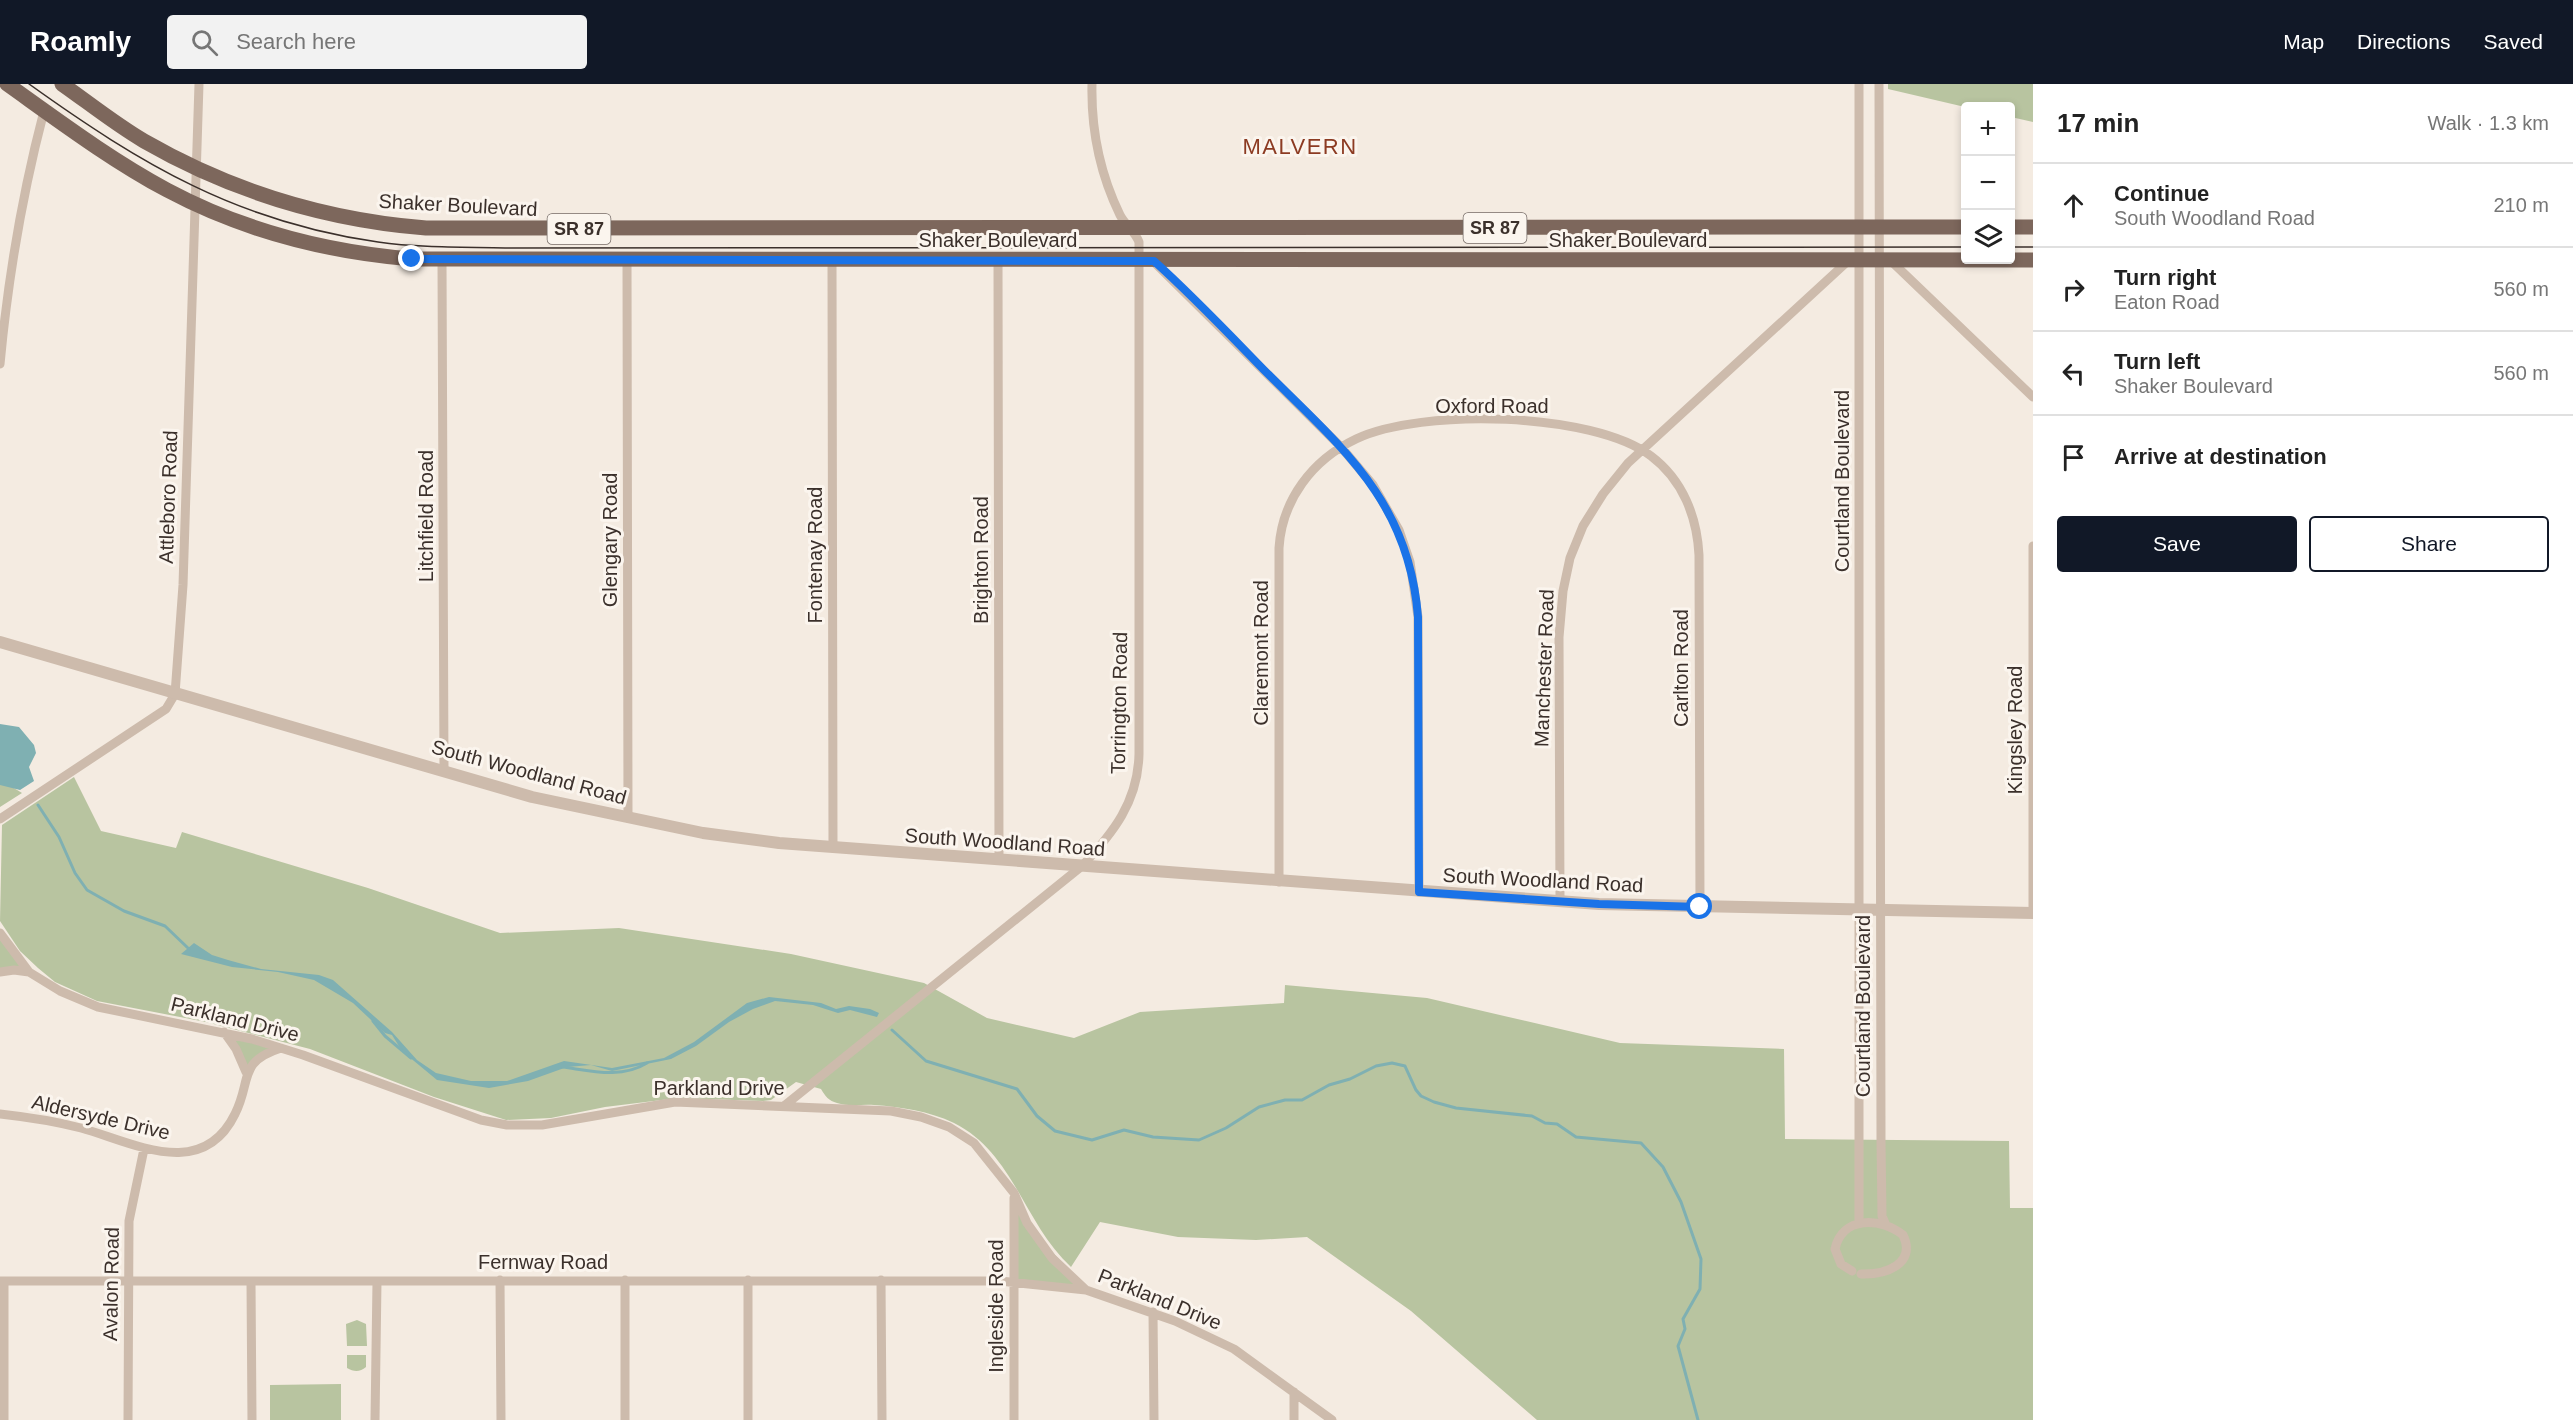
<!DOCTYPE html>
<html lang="en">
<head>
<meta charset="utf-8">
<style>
  :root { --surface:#fff; --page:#f2f2f2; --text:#222; --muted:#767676; --line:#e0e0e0; --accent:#111827 }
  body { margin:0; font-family:Arial,sans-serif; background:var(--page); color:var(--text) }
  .controls { position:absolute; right:18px; top:18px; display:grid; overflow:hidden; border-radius:6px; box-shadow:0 3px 9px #0003 }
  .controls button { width:54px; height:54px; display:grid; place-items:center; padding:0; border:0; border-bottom:2px solid var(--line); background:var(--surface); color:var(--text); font:30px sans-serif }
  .stop { position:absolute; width:18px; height:18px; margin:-14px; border:4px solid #1a73e8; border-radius:50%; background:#fff }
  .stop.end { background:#1a73e8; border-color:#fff; box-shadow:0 2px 6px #0008 }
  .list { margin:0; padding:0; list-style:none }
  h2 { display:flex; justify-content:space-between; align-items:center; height:78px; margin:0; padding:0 24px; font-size:26px }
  h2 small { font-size:20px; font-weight:400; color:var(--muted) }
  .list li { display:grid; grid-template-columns:39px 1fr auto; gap:18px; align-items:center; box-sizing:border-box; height:84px; padding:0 24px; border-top:2px solid var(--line) }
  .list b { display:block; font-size:22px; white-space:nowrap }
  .list p { margin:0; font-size:20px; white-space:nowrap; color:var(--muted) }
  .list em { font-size:20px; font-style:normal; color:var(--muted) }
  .actions { display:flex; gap:12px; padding:18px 24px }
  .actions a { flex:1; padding:14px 0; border:2px solid var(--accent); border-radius:6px; text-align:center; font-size:21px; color:var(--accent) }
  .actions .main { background:var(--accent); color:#fff }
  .icon { flex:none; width:33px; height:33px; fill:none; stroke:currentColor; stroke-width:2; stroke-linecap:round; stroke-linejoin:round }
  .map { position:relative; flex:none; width:2033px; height:1336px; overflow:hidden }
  header { display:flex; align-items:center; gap:36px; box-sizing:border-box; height:84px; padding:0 30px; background:var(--accent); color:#fff }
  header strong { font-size:28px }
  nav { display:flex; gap:33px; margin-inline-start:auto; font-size:21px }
  .search { width:420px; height:54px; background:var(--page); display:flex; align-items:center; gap:15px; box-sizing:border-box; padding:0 21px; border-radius:6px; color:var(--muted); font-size:22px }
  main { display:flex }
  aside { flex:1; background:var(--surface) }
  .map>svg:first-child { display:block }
  .green { fill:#b8c4a0 }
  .water { fill:#7fb0b2 }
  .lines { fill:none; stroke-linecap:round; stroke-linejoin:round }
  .stream { stroke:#7fb0b2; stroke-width:3 }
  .minor { stroke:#cdbbac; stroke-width:9 }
  .tertiary { stroke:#cdbbac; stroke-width:12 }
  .primary { stroke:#7d675c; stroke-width:15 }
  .tram { stroke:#3b302b; stroke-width:1.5 }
  .route { stroke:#1a73e8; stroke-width:8 }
  .labels { text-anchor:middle; stroke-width:6; stroke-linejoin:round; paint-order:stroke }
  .shield { fill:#fbf5ee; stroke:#756b66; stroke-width:1.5 }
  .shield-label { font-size:18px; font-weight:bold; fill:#3b302b }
  .street-label { font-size:20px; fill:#3b302b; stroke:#fbf5ee }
  .quarter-label { font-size:22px; letter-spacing:1.5px; fill:#8c3b22; stroke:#fbf5ee }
</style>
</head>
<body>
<header>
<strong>Roamly</strong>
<div class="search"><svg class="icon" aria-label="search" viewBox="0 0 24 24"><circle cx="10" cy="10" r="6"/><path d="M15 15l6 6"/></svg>Search here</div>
<nav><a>Map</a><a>Directions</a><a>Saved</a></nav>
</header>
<main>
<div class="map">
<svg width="2033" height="1336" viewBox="0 0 2033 1336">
  <rect width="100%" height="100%" fill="#f4ebe1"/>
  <!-- green -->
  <path class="green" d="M1888,0H2033V38L2011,33L2010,22L1965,23L1888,5Z
    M74,693L101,747L176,764L182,748L368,804L500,849L619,844L791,870L924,899L987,934L1074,954L1140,928L1284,919L1285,901L1427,914L1620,959L1784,965L1785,1055L2009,1057L2010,1124H2033V1336H1537L1411,1227L1307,1153L1256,1156L1178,1153L1100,1138L1071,1183C1024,1140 1014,1069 954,1039C929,1027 901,1023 874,1021C862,1020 849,1023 837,1019C829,1017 825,1012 821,1005L796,998L771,1016L763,1017L678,1014L605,1023L551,1034L506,1036L434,1013L310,965L206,938L97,917L55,898L38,884L20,867L0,837L2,741Z
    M0,701H9L22,709L0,723Z
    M0,849L29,888H0Z
    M229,955H252L281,964L246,988Z
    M1014,1109L1027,1139L1086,1206L1015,1197Z
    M357,1236L366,1240L367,1262H347L346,1240Z
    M347,1271H366V1283C360,1288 354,1288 347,1284Z
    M341,1300V1336H270V1301Z"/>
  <!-- water -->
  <path class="water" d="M0,640L19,643L34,661L36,669L29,683L34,697L20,706L0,701Z
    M194,859L212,871L228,876L261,885L319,891L333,896L392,948L417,976L436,989L471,997H507L564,977L612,984L664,974L694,958L747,919L769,913L821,919L836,925L849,922L870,925L879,929L877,933L850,926L838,929L813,921L775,917L753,925L729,938L696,962L671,975L612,987L591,981L567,983L528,997L489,1004L437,996L402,967L392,951L385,949L353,919L314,896L278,888L232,883L181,870Z"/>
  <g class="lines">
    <!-- stream -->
    <path class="stream" d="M38,721L59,753L75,789L87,806L124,827L165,842L189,865
      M373,937L385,952L411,974
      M892,946L926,977L1017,1005L1037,1032L1055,1047L1092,1056L1124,1046L1153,1053L1199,1056L1226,1044L1259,1023L1285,1016H1302L1329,1001L1350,995L1376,982L1392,979L1405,982L1416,1006L1421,1012L1434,1018L1456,1024L1532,1032L1545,1039L1557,1040L1576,1053L1641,1059L1663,1083L1681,1118L1701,1175L1700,1205L1683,1235L1685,1245L1678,1262L1698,1336
      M563,983C592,987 621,995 647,979"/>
    <!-- minor -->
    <path class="minor" d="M1879,0L1881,1056L1882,1132L1885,1139
      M1151,175L1341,363L1373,401L1399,446L1410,478L1418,533L1419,808
      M998,176L999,776
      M1890,176L2033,313
      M442,177L444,687
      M627,177L628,734
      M832,177L833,764
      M0,280C8,194 22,111 44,27
      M2033,462V830
      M0,735L166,625L175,610L183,501L199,0
      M1279,798V464C1282,416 1312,376 1356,355C1421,324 1593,328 1651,372C1683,396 1697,433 1699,471L1700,823
      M1560,818L1559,553L1563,507L1570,474L1583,442L1603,410L1628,379L1848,177
      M0,849L29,888L60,907L98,923L252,955L303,971L481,1036L507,1041H542L675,1018L891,1027L921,1033L949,1043L974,1059L1014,1109L1027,1139L1052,1174L1086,1206L1175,1237L1234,1265L1332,1336
      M0,888L14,886L29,888
      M224,948L236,965L246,988
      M784,1022L1082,782C1113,749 1138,718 1139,670V158C1135,147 1125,141 1120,131C1100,90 1091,45 1092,0
      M0,1030C27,1033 54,1037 81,1044C132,1058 202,1098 235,1030C252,997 237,978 281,964
      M1014,1114V1336
      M1859,1139V0
      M1852,1187L1841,1180L1835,1165C1842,1132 1881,1133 1903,1151C1917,1180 1885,1191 1861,1190
      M500,1196L501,1336
      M625,1196V1336
      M881,1196L882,1336
      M0,1197H1000L1086,1206
      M4,1197V1336
      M251,1198L252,1336
      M1153,1228L1154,1336
      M1294,1308V1336
      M128,1336L129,1137L144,1065
      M375,1336L377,1198
      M748,1336V1196"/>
    <!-- tertiary -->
    <path class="tertiary" d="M0,558L532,713L703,749L779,759L1599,820L2033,829"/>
    <!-- primary -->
    <path class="primary" d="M7,0C59,37 111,76 167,106C242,146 328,168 412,175L2033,176
      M62,0C89,19 115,40 144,57C231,107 326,136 426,144L1966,143
      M2010,143H2033"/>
    <!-- tram -->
    <path class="tram" d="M29,0C142,81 238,138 378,158C420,164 463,163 505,164L1966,163
      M2010,163H2033"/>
  </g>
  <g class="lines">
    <!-- route -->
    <path class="route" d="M412,175L1154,177C1192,211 1228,249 1264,286C1341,363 1409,416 1418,533L1419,808L1599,820L1700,823"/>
  </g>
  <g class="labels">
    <!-- shield labels -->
    <g class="shield">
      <rect x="1463.5" y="129" width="63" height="30" rx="4.5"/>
      <rect x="547.5" y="130" width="63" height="30" rx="4.5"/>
    </g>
    <g class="shield-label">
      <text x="1495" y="150">SR 87</text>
      <text x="579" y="151">SR 87</text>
    </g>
    <!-- street labels -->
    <g class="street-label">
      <text transform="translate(458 121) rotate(3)" y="7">Shaker Boulevard</text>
      <text x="998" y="163">Shaker Boulevard</text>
      <text x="1628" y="163">Shaker Boulevard</text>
      <text x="1492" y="329">Oxford Road</text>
      <text transform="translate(1842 397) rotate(-90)" y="7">Courtland Boulevard</text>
      <text transform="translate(168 413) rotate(-88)" y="7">Attleboro Road</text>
      <text transform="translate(426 432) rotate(-90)" y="7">Litchfield Road</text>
      <text transform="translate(610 456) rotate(-90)" y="7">Glengary Road</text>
      <text transform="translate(815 471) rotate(-90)" y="7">Fontenay Road</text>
      <text transform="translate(981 476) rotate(-90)" y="7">Brighton Road</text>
      <text transform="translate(1261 569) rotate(-90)" y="7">Claremont Road</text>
      <text transform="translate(1544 584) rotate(-88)" y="7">Manchester Road</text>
      <text transform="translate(1681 584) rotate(-90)" y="7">Carlton Road</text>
      <text transform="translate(1119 619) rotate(-89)" y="7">Torrington Road</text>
      <text transform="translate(2015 646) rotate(-90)" y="7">Kingsley Road</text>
      <text transform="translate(529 688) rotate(15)" y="7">South Woodland Road</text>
      <text transform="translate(1005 758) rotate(4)" y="7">South Woodland Road</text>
      <text transform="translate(1543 796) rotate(3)" y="7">South Woodland Road</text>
      <text transform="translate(1863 922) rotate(-90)" y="7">Courtland Boulevard</text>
      <text transform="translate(235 935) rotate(14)" y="7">Parkland Drive</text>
      <text x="719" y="1011">Parkland Drive</text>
      <text transform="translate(101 1033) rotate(13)" y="7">Aldersyde Drive</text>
      <text x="543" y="1185">Fernway Road</text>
      <text transform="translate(111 1200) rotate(-89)" y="7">Avalon Road</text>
      <text transform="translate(1160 1215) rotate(22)" y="7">Parkland Drive</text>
      <text transform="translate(996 1222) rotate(-90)" y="7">Ingleside Road</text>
    </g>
    <!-- quarter labels -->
    <g class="quarter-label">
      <text x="1300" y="70">MALVERN</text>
    </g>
  </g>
</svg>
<div class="controls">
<button>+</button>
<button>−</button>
<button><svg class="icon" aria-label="layers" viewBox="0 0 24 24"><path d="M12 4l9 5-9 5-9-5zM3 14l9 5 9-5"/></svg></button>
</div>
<div class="stop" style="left:1700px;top:823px"></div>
<div class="stop end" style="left:412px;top:175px"></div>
</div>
<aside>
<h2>17 min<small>Walk · 1.3 km</small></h2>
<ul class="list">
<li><svg class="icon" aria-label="ahead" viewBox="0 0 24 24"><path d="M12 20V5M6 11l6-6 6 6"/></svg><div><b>Continue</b><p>South Woodland Road</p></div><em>210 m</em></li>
<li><svg class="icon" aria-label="right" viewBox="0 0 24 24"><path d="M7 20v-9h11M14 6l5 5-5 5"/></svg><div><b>Turn right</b><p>Eaton Road</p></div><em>560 m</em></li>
<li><svg class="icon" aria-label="left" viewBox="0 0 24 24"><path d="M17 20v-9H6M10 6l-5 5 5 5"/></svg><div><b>Turn left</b><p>Shaker Boulevard</p></div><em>560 m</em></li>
<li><svg class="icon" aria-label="arrive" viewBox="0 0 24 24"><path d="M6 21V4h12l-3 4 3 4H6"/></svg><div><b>Arrive at destination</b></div></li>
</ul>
<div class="actions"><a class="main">Save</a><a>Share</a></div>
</aside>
</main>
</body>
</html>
